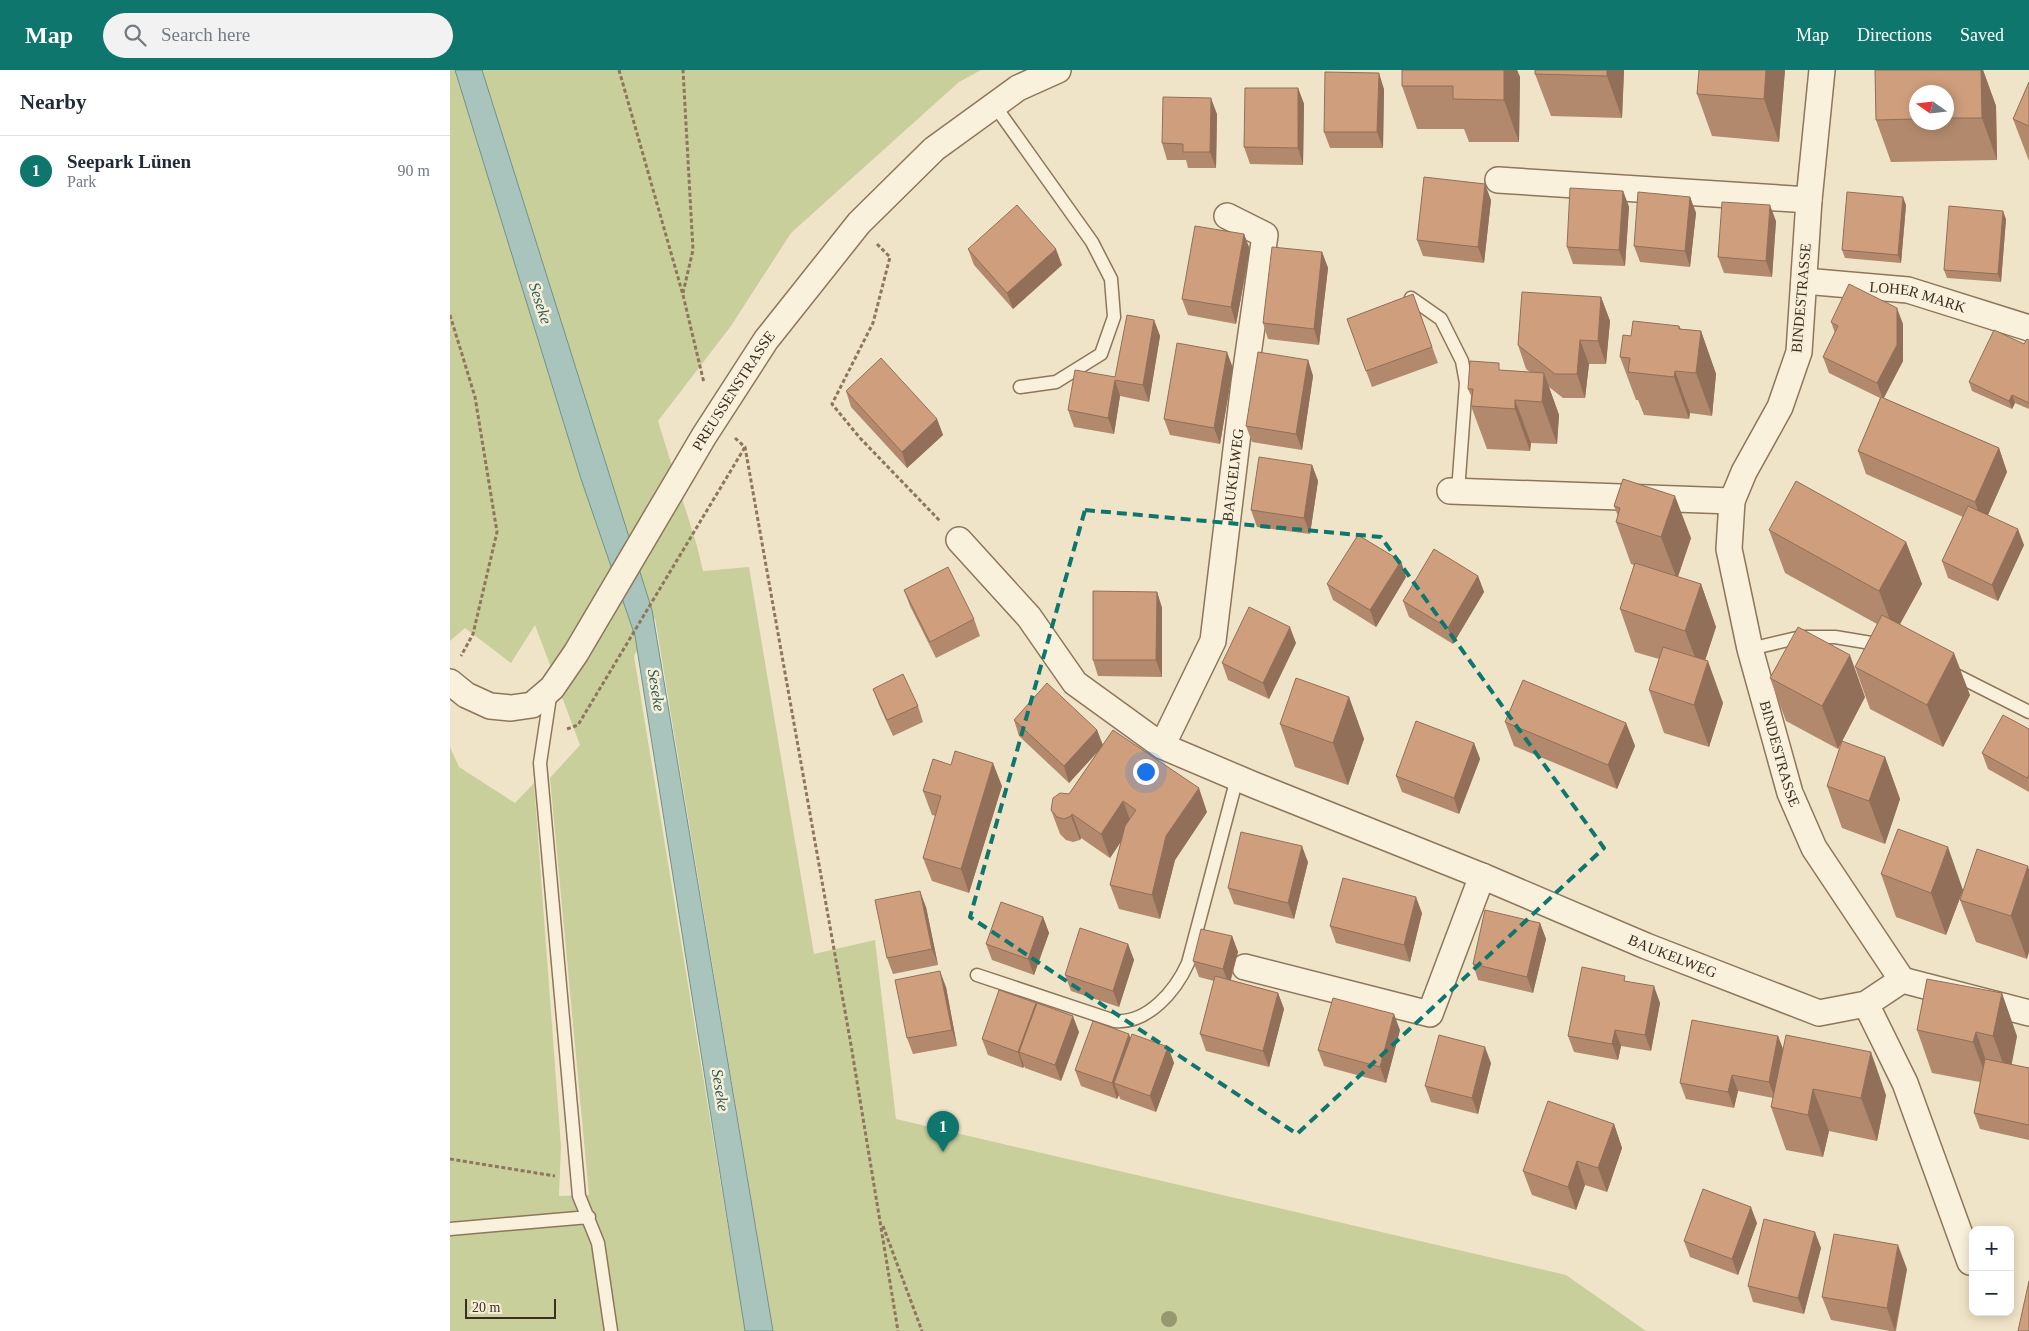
<!DOCTYPE html>
<html lang="en">
<head>
<meta charset="utf-8">
<style>
  :root { --surface:#fff; --page:#f2f2f3; --text:#1f2937; --muted:#747a83; --line:#e0e1e3; --accent:#0f766e }
  body { margin:0; font-family:Georgia,serif; background:var(--page); color:var(--text) }
  .controls { position:absolute; right:15px; bottom:15px; display:grid; overflow:hidden; border-radius:10px; box-shadow:0 2px 12px #0003 }
  .controls button { width:45px; height:45px; display:grid; place-items:center; padding:0; border:0; border-bottom:1px solid var(--line); background:var(--surface); color:var(--text); font:25px sans-serif }
  .compass { position:absolute; left:1459px; top:15px; width:45px; height:45px; border-radius:50%; background:var(--surface); box-shadow:0 2px 12px #0003; rotate:284deg }
  .scale { position:absolute; left:15px; bottom:12px; width:91px; box-sizing:border-box; padding-left:5px; border:2px solid #3d2e20; border-top:0; font-size:14px; line-height:18px; white-space:nowrap; color:#3d2e20; -webkit-text-stroke:4px #f7eed8; paint-order:stroke }
  .you { position:absolute; left:695px; top:701px; width:18px; height:18px; margin:-12px; border:4px solid #fff; border-radius:50%; background:#1a73e8; box-shadow:0 0 0 8px #1a73e833 }
  .badge { display:grid; place-items:center; width:32px; height:32px; border-radius:50%; background:var(--accent); color:#fff; font-size:16px; font-weight:700 }
  .pin { position:absolute; translate:-50% -41px; filter:drop-shadow(0 1px 2px #0008) }
  .pin::after { content:''; position:absolute; top:26px; width:18px; height:15px; background:inherit; clip-path:polygon(0 0,100% 0,50% 100%) }
  .list { margin:0; padding:0; list-style:none }
  h2 { display:flex; justify-content:space-between; align-items:center; height:65px; margin:0; padding:0 20px; font-size:21px }
  h2 small { font-size:16px; font-weight:400; color:var(--muted) }
  .list li { display:grid; grid-template-columns:32px 1fr auto; gap:15px; align-items:center; box-sizing:border-box; height:70px; padding:0 20px; border-top:1px solid var(--line) }
  .list b { display:block; font-size:19px; white-space:nowrap }
  .list p { margin:0; font-size:16px; white-space:nowrap; color:var(--muted) }
  .list em { font-size:16px; font-style:normal; color:var(--muted) }
  .icon { flex:none; width:28px; height:28px; fill:none; stroke:currentColor; stroke-width:2; stroke-linecap:round; stroke-linejoin:round }
  .map { position:relative; flex:none; width:1579px; height:1261px; overflow:hidden }
  header { display:flex; align-items:center; gap:30px; box-sizing:border-box; height:70px; padding:0 25px; background:var(--accent); color:#fff }
  header strong { font-size:24px }
  nav { display:flex; gap:28px; margin-inline-start:auto; font-size:18px }
  .search { width:350px; height:45px; background:var(--page); display:flex; align-items:center; gap:12px; box-sizing:border-box; padding:0 18px; border-radius:28px; color:var(--muted); font-size:19px }
  main { display:flex }
  aside { flex:1; background:var(--surface) }
  .map>svg:first-child { display:block }
  .green { fill:#c9cf9b }
  .water { fill:#a9c4bc; stroke:#6f938a }
  .lines { fill:none; stroke-linecap:round; stroke-linejoin:round }
  .service-casing { stroke:#8d765c; stroke-width:15 }
  .minor-casing { stroke:#8d765c; stroke-width:28 }
  .path { stroke:#8d765c; stroke-width:3; stroke-dasharray:4 2.5; stroke-linecap:butt }
  .service { stroke:#faf1dc; stroke-width:12 }
  .minor { stroke:#faf1dc; stroke-width:25 }
  .tree { fill:#96986f }
  .wall { fill:#b2896c; fill-rule:evenodd }
  .shaded-wall { fill:#916f58 }
  .building { fill:#cf9f7d; stroke:#916f58 }
  .marked { fill:none; stroke:#0f766e; stroke-width:4; stroke-dasharray:10 6; stroke-linejoin:round }
  .labels { text-anchor:middle; stroke-width:5; stroke-linejoin:round; paint-order:stroke }
  .street-label { font-size:15px; fill:#3d2e20; stroke:#f7eed8 }
  .water-label { font-size:16px; font-style:italic; fill:#2f5d5a; stroke:#f7eed8 }
</style>
</head>
<body>
<header>
<strong>Map</strong>
<div class="search"><svg class="icon" aria-label="search" viewBox="0 0 24 24"><circle cx="10" cy="10" r="6"/><path d="M15 15l6 6"/></svg>Search here</div>
<nav><a>Map</a><a>Directions</a><a>Saved</a></nav>
</header>
<main>
<aside>
<h2>Nearby<small></small></h2>
<ul class="list">
<li><span class="badge">1</span><div><b>Seepark Lünen</b><p>Park</p></div><em>90 m</em></li>
</ul>
</aside>
<div class="map">
<svg width="1579" height="1261" viewBox="0 0 1579 1261">
  <rect width="100%" height="100%" fill="#f0e4c8"/>
  <!-- green -->
  <path class="green" d="M0,0H531L509,12L341,163L281,256L208,351L247,476L253,501L299,497L364,884L425,870L446,1049L1116,1205L1196,1261H323L205,548L184,586L295,1261H0V677L9,697L65,733L84,713L111,1076L109,1126L139,1125L100,708L130,675L85,555L61,593L15,558L0,571Z"/>
  <!-- water -->
  <path class="water" d="M5,0H32L202,540L323,1261H295L185,566L131,409Z"/>
  <g class="lines">
    <!-- service casing -->
    <g class="service-casing">
      <path id="service" d="M545,36L642,172L661,209L664,247L651,284L606,312L570,317
        M961,228L991,249L1012,291L1016,313L1008,421
        M1300,579L1351,567H1385L1433,575
        M1500,602L1579,642
        M101,620L90,693L129,1126L148,1173L161,1261
        M527,905L665,951C698,954 726,920 738,893L787,708
        M0,1159L139,1147"/>
    </g>
    <!-- minor casing -->
    <g class="minor-casing">
      <g id="minor">
        <path id="s1" d="M1372,0L1359,130L1349,282L1330,337L1294,402L1282,431L1279,479L1300,579L1340,723L1364,778L1452,910"/>
        <path d="M1048,110L1359,130"/>
        <path id="s2" d="M1354,211L1458,220L1579,258"/>
        <path d="M1000,421L1282,431"/>
        <path id="s3" d="M509,470L579,547L625,613L712,676L804,715L1032,806L1196,876L1369,943L1416,934L1452,910L1579,943"/>
        <path id="s4" d="M0,612L16,625L40,636L61,638L82,635L102,618L126,583L254,366L316,270L409,153L484,79L568,18L608,0"/>
        <path id="s5" d="M712,676L763,571L794,313L815,165L777,146"/>
        <path d="M795,897L980,944L1032,806"/>
        <path d="M1416,934L1455,1013L1520,1192"/>
      </g>
    </g>
    <!-- path -->
    <path class="path" d="M169,0L233,225L254,313
      M427,174L440,187L423,253L382,334L410,368L490,451
      M233,223L243,180L233,0
      M0,245L25,327L47,462L23,564L11,586
      M285,368L295,377L401,975L448,1261
      M117,659L128,655L295,377
      M0,1089L105,1106
      M433,1156L472,1261"/>
    <!-- service -->
    <use href="#service" class="service"/>
    <!-- minor -->
    <use href="#minor" class="minor"/>
  </g>
  <!-- trees -->
  <circle class="tree" cx="719" cy="1249" r="8"/>
  <!-- wall -->
  <path class="wall" d="M952,0H1067L1070,7L1069,72H1019L1014,59H967L952,16Z
    M1174,0L1172,48L1101,46L1085,4Z
    M1249,0H1335L1329,72L1262,66L1247,24Z
    M1425,0H1533L1546,36L1547,90L1441,92L1426,50ZM1466,22H1496V52H1466Z
    M1579,12V91L1563,49Z
    M848,18L854,34L853,95L800,94L794,77Z
    M934,19L933,78H880L874,62Z
    M767,44L766,98H738L736,90H717L712,73Z
    M1173,121L1179,137L1175,196L1123,194L1117,177Z
    M1240,127L1246,143L1240,197L1190,192L1184,176Z
    M1041,130L1034,193L973,186L967,170Z
    M1456,135L1451,193L1395,188L1392,180Z
    M1556,149L1551,212L1497,208L1494,200Z
    M1326,151L1322,207L1274,203L1268,187Z
    M794,164L800,180L786,254L738,245L732,229Z
    M518,179L612,195L563,239L524,195Z
    M872,182L878,198L869,275L818,269L813,253Z
    M963,224L988,293L922,317L897,249Z
    M1151,227L1160,251L1156,294H1139L1135,328H1113L1099,317L1109,345L1107,374L1081,373L1080,381L1037,379L1021,336L1022,328L1018,319L1052,300L1080,302L1076,299L1068,275Z
    M704,250L710,266L699,332L670,326L664,364L624,357L618,340L665,307Z
    M1381,252L1453,254V291L1434,328L1549,378L1557,402L1538,445L1574,475L1548,531L1498,508L1492,491L1513,447L1416,404L1408,381L1430,328L1379,303L1373,287L1385,263Z
    M1229,256L1231,259L1251,261L1266,304L1262,346L1240,343L1239,349L1194,345L1188,330H1186L1170,287L1181,266Z
    M1579,270V339L1565,333L1562,339L1522,321L1519,312Z
    M858,290L863,306L852,380L802,372L796,356Z
    M783,298L770,374L720,365L714,349Z
    M396,321L487,349L493,365L457,398L401,337Z
    M862,395L868,411L860,464L807,457L801,440Z
    M1173,409L1241,468L1228,507L1251,514L1266,557L1255,590L1273,633L1259,677L1214,663L1199,620L1209,589L1185,582L1170,539L1184,495L1181,494L1166,452L1168,446L1164,436Z
    M1319,460L1456,472L1472,514L1450,554L1520,625L1493,677L1420,639L1405,597L1427,554L1335,503Z
    M1028,506L1034,522L1003,574L959,547L953,531Z
    M956,507L926,557L883,530L877,514Z
    M454,520L524,549L530,566L486,588L460,536Z
    M707,522L712,538V607L648,606L643,590Z
    M846,573L819,629L778,610L772,593Z
    M1320,608L1415,627L1388,679L1336,651Z
    M423,619L468,636L473,652L443,666L429,635Z
    M899,627L914,669L898,715L845,697L830,654Z
    M564,650L647,660L653,675L757,742L725,790L710,849L669,839L660,815L672,770L660,788L631,768L630,770L623,772L616,770L610,764L601,740L619,724L649,680L619,713L569,666Z
    M1055,652L1176,653L1185,676L1167,719L1064,676Z
    M1579,659V722L1538,699L1532,683Z
    M1024,673L1030,689L1009,744L952,722L946,706Z
    M1435,687L1450,729L1435,774L1392,758L1377,716Z
    M552,716L519,823L482,811L473,788L486,746L482,745L473,721Z
    M858,792L844,849L784,834L778,818Z
    M1578,796L1577,889L1526,872L1510,830Z
    M1431,804L1513,820L1496,865L1446,847Z
    M476,837L488,895L443,904L437,888Z
    M972,843L960,892L886,873L880,856Z
    M593,847L599,863L584,905L542,890L536,874Z
    M1090,853L1096,869L1083,923L1028,910L1023,894Z
    M782,866L788,882L781,910L828,923L834,939L819,997L756,981L750,964L764,911L749,907L743,891Z
    M678,874L684,890L669,937L621,921L615,905Z
    M1477,909L1567,966L1561,994L1579,998V1070L1530,1059L1524,1043L1530,1012L1482,1003L1467,960Z
    M1177,911L1210,933L1201,981L1171,976L1168,990L1124,982L1118,966Z
    M496,917L507,976L463,984L457,968Z
    M586,933V935L629,962L611,1011L575,998L574,996L573,998L538,985L532,969Z
    M950,960L936,1013L874,996L868,980Z
    M1328,966L1333,979L1436,1025L1427,1071L1379,1061L1373,1087L1336,1080L1321,1037L1323,1028L1288,1021L1284,1038L1236,1029L1230,1013Z
    M680,967L718,977L724,993L706,1042L670,1029L669,1025L667,1029L631,1016L625,1000Z
    M1041,993L1028,1044L981,1032L975,1016Z
    M1164,1054L1172,1078L1157,1122L1135,1115L1126,1140L1082,1125L1073,1101Z
    M1307,1153L1288,1205L1240,1187L1234,1171Z
    M1371,1178L1354,1244L1303,1232L1298,1216Z
    M1457,1199L1446,1261H1440L1381,1250L1372,1227Z"/>
  <!-- shaded-wall -->
  <path class="shaded-wall" d="M1054,0H1067L1070,7L1069,72L1054,30Z
    M1157,0H1174L1172,48L1157,6Z
    M1316,0H1335L1329,72L1314,29Z
    M1531,0H1533L1546,36L1547,90L1532,48Z
    M929,3L934,19L933,78L927,62Z
    M848,18L854,34L853,95L848,78Z
    M761,28L767,44L766,98L760,82Z
    M1035,114L1041,130L1034,193L1028,177Z
    M1173,121L1179,137L1175,196L1169,180Z
    M1240,127L1246,143L1240,197L1235,181Z
    M1453,127L1456,135L1451,193L1448,185Z
    M1320,135L1326,151L1322,207L1316,191Z
    M1553,141L1556,149L1551,212L1548,204Z
    M794,164L800,180L786,254L781,237Z
    M606,179L612,195L563,239L557,223Z
    M872,182L878,198L869,275L864,259Z
    M1151,227L1160,251L1156,294L1148,271Z
    M1447,238L1453,254V291L1433,329L1427,313Z
    M704,250L710,266L699,332L693,315Z
    M1251,261L1266,304L1262,346L1246,303Z
    M1130,270L1139,294L1135,328L1127,304Z
    M777,282L783,298L770,374L764,358Z
    M858,290L863,306L852,380L846,364Z
    M1225,301L1240,343L1239,349L1224,307Z
    M1094,303L1109,345L1107,374L1092,332Z
    M665,310L670,326L664,364L658,348Z
    M1562,325L1565,333L1562,339L1559,331Z
    M1065,330L1081,373L1080,381L1065,339Z
    M487,349L493,365L457,398L452,382Z
    M1549,378L1557,402L1533,456L1525,432Z
    M862,395L868,411L860,464L854,448Z
    M1225,426L1241,468L1227,509L1211,467Z
    M1568,459L1574,475L1548,531L1542,515Z
    M1456,472L1472,514L1445,563L1429,521Z
    M951,491L956,507L926,557L920,540Z
    M1028,506L1034,522L1003,574L998,558Z
    M1251,514L1266,557L1251,603L1235,561Z
    M707,522L712,538V607L706,590Z
    M840,557L846,573L819,629L813,613Z
    M1504,583L1520,625L1493,677L1477,635Z
    M1400,585L1415,627L1388,679L1372,636Z
    M1258,591L1273,633L1259,677L1244,635Z
    M899,627L914,669L898,715L883,673Z
    M1176,653L1185,676L1167,719L1158,695Z
    M647,660L653,676L619,713L614,696Z
    M1024,673L1030,689L1009,744L1004,728Z
    M1435,687L1450,729L1435,774L1419,731Z
    M543,693L552,716L519,823L511,799Z
    M749,718L757,742L725,790L710,849L702,825L716,766Z
    M673,731L682,755L660,788L651,764Z
    M622,744L631,768L630,770L621,746Z
    M852,776L858,792L844,849L838,833Z
    M1498,777L1513,820L1496,865L1481,823Z
    M1578,796L1579,799V882L1577,889L1561,846Z
    M470,821L476,837L488,895L482,879Z
    M966,827L972,843L960,892L954,875Z
    M593,847L599,863L584,905L578,889Z
    M1090,853L1096,869L1083,923L1077,907Z
    M782,866L788,882L779,915L773,899Z
    M678,874L684,890L669,937L663,921Z
    M490,901L496,917L507,976L502,960Z
    M1204,916L1210,933L1201,981L1195,965Z
    M828,923L834,939L819,997L813,981Z
    M1552,923L1567,966L1559,1009L1543,966Z
    M586,933L591,949L569,982L574,996L573,998L568,982Z
    M944,944L950,960L936,1013L930,997Z
    M623,946L629,962L611,1011L605,995Z
    M1165,960L1171,976L1168,990L1162,974Z
    M1526,962L1541,1005L1539,1014L1523,972Z
    M679,964L685,980L664,1013L669,1025L667,1029L662,1013Z
    M1328,966L1334,982L1325,1028L1319,1012Z
    M718,977L724,993L706,1042L700,1026Z
    M1035,977L1041,993L1028,1044L1022,1028Z
    M1421,982L1436,1025L1427,1071L1411,1028Z
    M1282,1005L1288,1021L1284,1038L1278,1022Z
    M1363,1019L1379,1061L1373,1087L1358,1045Z
    M1164,1054L1172,1078L1157,1122L1148,1098Z
    M1127,1091L1135,1115L1126,1140L1118,1117Z
    M1301,1137L1307,1153L1288,1205L1282,1189Z
    M1365,1162L1371,1178L1354,1244L1348,1228Z
    M1448,1175L1457,1199L1445,1261L1437,1238Z"/>
  <!-- building -->
  <path class="building" d="M952,0H1054V30L1003,29V16H952Z
    M1085,0H1157V6L1085,4Z
    M1249,0H1316L1314,29L1247,24Z
    M1425,0H1531L1532,48H1496V22H1466V49L1426,50Z
    M875,2L929,3L927,62H874Z
    M1579,12V56L1563,49Z
    M795,18H848V78L794,77Z
    M713,27L761,28L760,82H733V74L712,73Z
    M974,107L1035,114L1028,177L967,170Z
    M1120,118L1173,121L1169,180L1117,177Z
    M1188,122L1240,127L1235,181L1184,176Z
    M1397,122L1453,127L1448,185L1392,180Z
    M1272,132L1320,135L1316,191L1268,187Z
    M567,135L606,179L557,223L518,179Z
    M1499,136L1553,141L1548,204L1494,200Z
    M745,156L794,164L781,237L732,229Z
    M822,177L872,182L864,259L813,253Z
    M1399,214L1447,238V275L1427,313L1373,287L1388,256L1381,252Z
    M1072,222L1151,227L1148,271L1130,270L1127,304H1105L1068,275Z
    M963,224L982,277L916,301L897,249Z
    M677,245L704,250L693,315L665,310L658,348L618,340L625,300L665,307Z
    M1183,251L1229,256V259L1251,261L1246,303L1225,301L1224,307L1178,302L1180,288L1170,287L1173,265L1181,266Z
    M1544,260L1574,274L1577,269L1579,270V333L1562,325L1559,331L1519,312Z
    M727,273L777,282L764,358L714,349Z
    M808,282L858,290L846,364L796,356Z
    M431,288L487,349L452,382L396,321Z
    M1020,291L1049,293V300L1094,303L1092,332L1065,330V339L1021,336L1023,319H1018Z
    M1431,327L1549,378L1525,432L1408,381Z
    M809,387L862,395L854,448L801,440Z
    M1173,409L1225,426L1211,467L1166,452L1170,438L1164,436Z
    M1346,411L1456,472L1429,521L1319,460Z
    M1518,436L1568,459L1542,515L1492,491Z
    M908,465L951,491L920,540L877,514Z
    M984,479L1028,506L998,558L953,531Z
    M1185,493L1251,514L1235,561L1170,539Z
    M498,497L524,549L480,572L454,520Z
    M643,521L707,522L706,590H643Z
    M799,537L840,557L813,613L772,593Z
    M1432,545L1504,583L1477,635L1405,597Z
    M1348,557L1400,585L1372,636L1320,608Z
    M1213,577L1258,591L1244,635L1199,620Z
    M453,604L468,636L437,650L423,619Z
    M846,608L899,627L883,673L830,654Z
    M1073,610L1176,653L1158,695L1055,652Z
    M597,613L647,660L614,696L564,650Z
    M1553,645L1579,659V705L1577,708L1532,683Z
    M966,651L1024,673L1004,728L946,706Z
    M663,660L749,718L716,766L702,825L660,815L675,756L686,740L673,731L651,764L622,744L621,746L614,749L607,747L601,740L603,728L610,723L619,724Z
    M1392,671L1435,687L1419,731L1377,716Z
    M505,681L543,693L511,799L473,788L491,726L473,721L483,689L501,695Z
    M1448,759L1498,777L1481,823L1431,804Z
    M791,762L852,776L838,833L778,818Z
    M1527,779L1578,796L1561,846L1510,830Z
    M893,808L966,827L954,875L880,856Z
    M470,821L482,879L437,888L425,830Z
    M551,832L593,847L578,889L536,874Z
    M1035,840L1090,853L1077,907L1023,894Z
    M630,858L678,874L663,921L615,905Z
    M751,859L782,866L773,899L743,891Z
    M1132,897L1175,906L1174,911L1204,916L1195,965L1165,960L1162,974L1118,966Z
    M490,901L502,960L457,968L445,910Z
    M765,906L828,923L813,981L750,964Z
    M1477,909L1552,923L1543,966L1526,962L1523,972L1467,960Z
    M549,920L586,933L568,982L532,969Z
    M883,928L944,944L930,997L868,980Z
    M587,933L623,946L605,995L569,982Z
    M1242,950L1328,966L1319,1012L1282,1005L1278,1022L1230,1013Z
    M643,951L679,964L662,1013L625,1000Z
    M682,964L718,977L700,1026L664,1013Z
    M989,965L1035,977L1022,1028L975,1016Z
    M1336,965L1421,982L1411,1028L1363,1019L1358,1045L1321,1037Z
    M1535,989L1579,998V1055L1524,1043Z
    M1098,1031L1164,1054L1148,1098L1127,1091L1118,1117L1073,1101Z
    M1253,1119L1301,1137L1282,1189L1234,1171Z
    M1314,1149L1365,1162L1348,1228L1298,1216Z
    M1384,1164L1448,1175L1437,1238L1372,1227Z
    M1579,1211V1261H1568Z"/>
  <!-- marked area -->
  <path class="marked" d="M635,440L931,467L1154,778L847,1064L520,847Z"/>
  <g class="labels">
    <!-- street labels -->
    <g class="street-label">
      <text transform="translate(1351 228) rotate(-85)" y="5">BINDESTRASSE</text>
      <text dy="5" stroke="none"><textPath href="#s2" startOffset="115">LOHER MARK</textPath></text>
      <text dy="5" stroke="none"><textPath href="#s4" startOffset="464">PREUSSENSTRASSE</textPath></text>
      <text dy="5" stroke="none"><textPath href="#s5" startOffset="284">BAUKELWEG</textPath></text>
      <text dy="5" stroke="none"><textPath href="#s1" startOffset="706">BINDESTRASSE</textPath></text>
      <text dy="5" stroke="none"><textPath href="#s3" startOffset="844">BAUKELWEG</textPath></text>
    </g>
    <!-- water labels -->
    <g class="water-label">
      <text transform="translate(91 233) rotate(72)" y="6">Seseke</text>
      <text transform="translate(207 620) rotate(81)" y="6">Seseke</text>
      <text transform="translate(271 1020) rotate(81)" y="6">Seseke</text>
    </g>
  </g>
</svg>
<div class="controls">
<button>+</button>
<button>−</button>
</div>
<svg class="compass" viewBox="-18 -18 36 36"><path d="M0-13l5 13h-10z" fill="#e53935"/><path d="M0 13l5-13h-10z" fill="#747a83"/></svg>
<div class="scale">20 m</div>
<div class="you"></div>
<div class="pin badge" style="left:493px;top:1082px">1</div>
</div>
</main>
</body>
</html>
